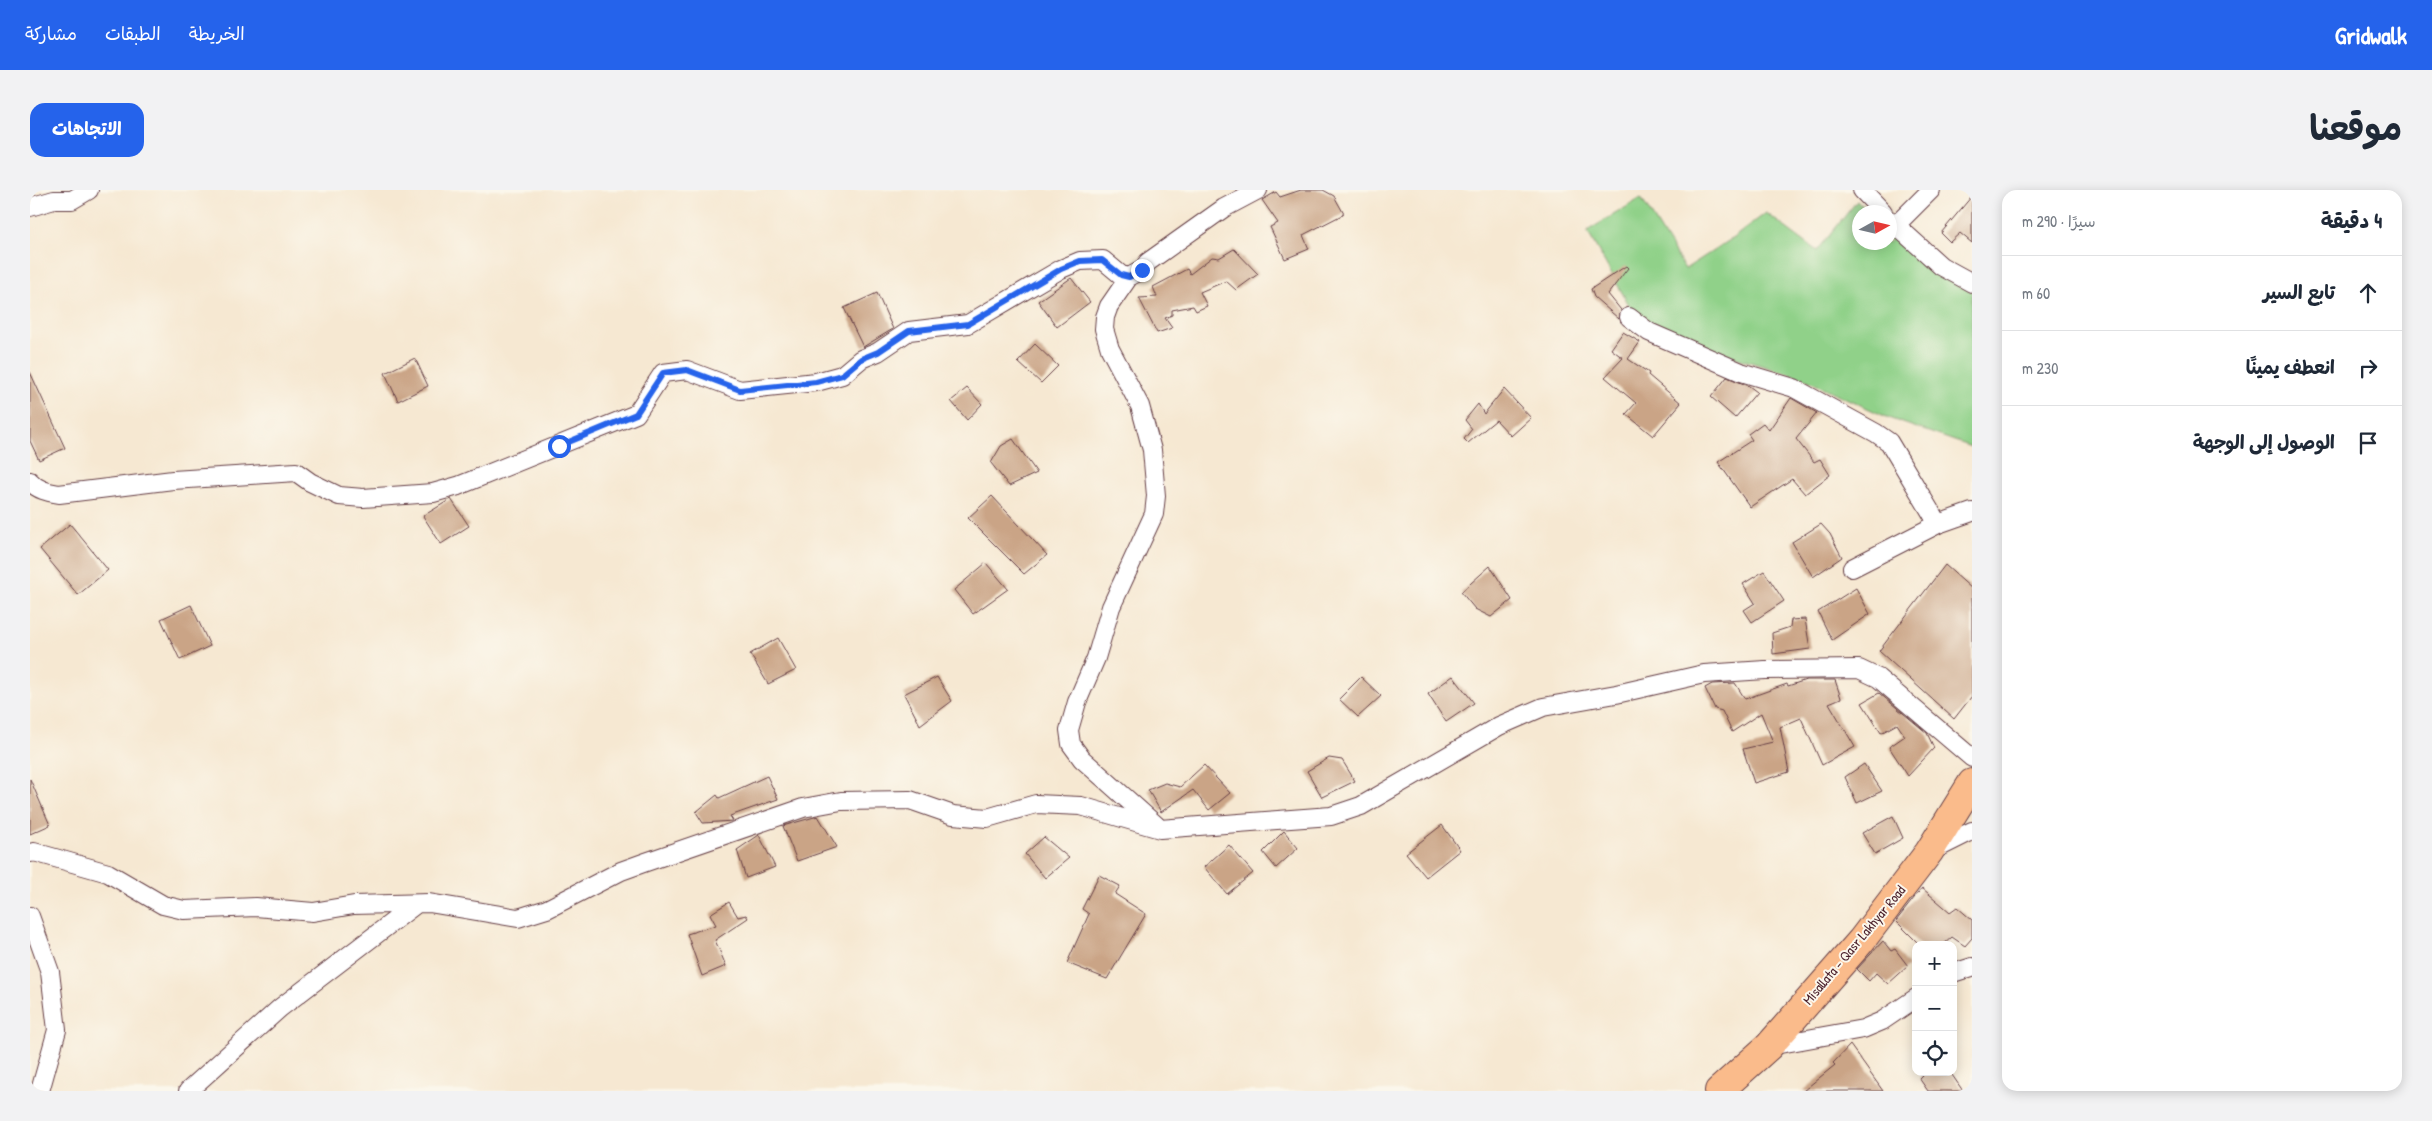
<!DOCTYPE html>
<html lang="ar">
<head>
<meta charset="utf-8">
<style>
  :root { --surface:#fff; --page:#f2f2f3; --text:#1f2937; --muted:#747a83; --line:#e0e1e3; --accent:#2563eb }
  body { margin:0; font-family:"Patrick Hand","Playpen Sans Arabic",sans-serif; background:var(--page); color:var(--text); direction:rtl }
  .controls { position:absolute; right:15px; bottom:15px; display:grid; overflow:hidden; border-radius:10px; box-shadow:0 2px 12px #0003 }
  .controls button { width:45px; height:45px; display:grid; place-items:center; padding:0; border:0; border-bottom:1px solid var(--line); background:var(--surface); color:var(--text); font:25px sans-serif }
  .compass { position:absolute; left:1822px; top:15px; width:45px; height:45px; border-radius:50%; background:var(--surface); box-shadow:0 2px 12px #0003; rotate:82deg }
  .stop { position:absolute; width:15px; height:15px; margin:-11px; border:4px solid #2563eb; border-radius:50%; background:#fff }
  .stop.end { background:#2563eb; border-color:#fff; box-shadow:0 1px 5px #0008 }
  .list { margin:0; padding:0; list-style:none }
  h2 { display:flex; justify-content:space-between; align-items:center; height:65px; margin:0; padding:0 20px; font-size:21px }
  h2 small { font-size:16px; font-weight:400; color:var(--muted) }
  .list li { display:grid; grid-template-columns:32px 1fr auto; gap:15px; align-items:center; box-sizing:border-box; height:75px; padding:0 20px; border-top:1px solid var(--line) }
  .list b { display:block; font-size:19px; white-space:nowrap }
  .list em { font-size:16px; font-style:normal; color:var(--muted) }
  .icon { flex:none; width:28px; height:28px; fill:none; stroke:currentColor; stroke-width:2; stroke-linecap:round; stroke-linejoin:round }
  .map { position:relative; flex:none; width:1942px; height:901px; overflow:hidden; direction:ltr; border-radius:15px }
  header { display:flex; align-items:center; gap:30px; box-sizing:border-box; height:70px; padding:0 25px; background:var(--accent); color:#fff }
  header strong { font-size:24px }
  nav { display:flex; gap:28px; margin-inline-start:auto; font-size:18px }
  .intro { display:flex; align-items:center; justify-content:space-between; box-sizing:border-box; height:120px; padding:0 30px }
  h1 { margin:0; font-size:35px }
  .button { padding:12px 22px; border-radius:15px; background:var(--accent); color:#fff; font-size:18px; font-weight:700 }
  main { display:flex; gap:30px; padding:0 30px }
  aside { flex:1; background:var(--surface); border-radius:15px; box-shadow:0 2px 12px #0003 }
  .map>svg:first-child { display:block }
  .green { fill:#90d189; stroke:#6d785a }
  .building { fill:#caa486 }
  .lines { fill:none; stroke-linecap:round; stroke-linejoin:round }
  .minor-casing { stroke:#643d44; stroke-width:20 }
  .primary-casing { stroke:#643d44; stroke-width:30 }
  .minor { stroke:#fff; stroke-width:18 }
  .primary { stroke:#fabb8b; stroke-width:28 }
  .route { stroke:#2563eb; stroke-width:6 }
  .labels { text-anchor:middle; stroke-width:4; stroke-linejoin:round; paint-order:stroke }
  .street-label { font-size:14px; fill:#4a1f2b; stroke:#fbf7ec }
</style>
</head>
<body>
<header>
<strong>Gridwalk</strong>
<nav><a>الخريطة</a><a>الطبقات</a><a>مشاركة</a></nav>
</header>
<div class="intro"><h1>موقعنا</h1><a class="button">الاتجاهات</a></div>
<main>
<aside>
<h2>4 دقيقة<small>سيرًا · 290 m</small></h2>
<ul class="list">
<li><svg class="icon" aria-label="ahead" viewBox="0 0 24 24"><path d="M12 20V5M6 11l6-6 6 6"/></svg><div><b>تابع السير</b></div><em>60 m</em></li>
<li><svg class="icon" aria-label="right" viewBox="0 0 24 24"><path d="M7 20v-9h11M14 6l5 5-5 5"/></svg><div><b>انعطف يمينًا</b></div><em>230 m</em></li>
<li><svg class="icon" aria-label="arrive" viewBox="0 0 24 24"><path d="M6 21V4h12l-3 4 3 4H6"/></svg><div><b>الوصول إلى الوجهة</b></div></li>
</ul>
</aside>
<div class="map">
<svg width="1942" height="901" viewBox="0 0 1942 901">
  <rect width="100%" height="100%" fill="#fbf7ec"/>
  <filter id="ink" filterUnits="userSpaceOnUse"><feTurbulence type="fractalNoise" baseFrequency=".02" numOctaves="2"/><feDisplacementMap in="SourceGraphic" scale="10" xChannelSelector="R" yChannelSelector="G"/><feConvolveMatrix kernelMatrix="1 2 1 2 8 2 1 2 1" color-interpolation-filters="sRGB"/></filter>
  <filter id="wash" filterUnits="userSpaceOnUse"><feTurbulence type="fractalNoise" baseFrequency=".0096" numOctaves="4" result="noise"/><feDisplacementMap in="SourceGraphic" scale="20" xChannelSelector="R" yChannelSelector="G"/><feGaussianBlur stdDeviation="1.12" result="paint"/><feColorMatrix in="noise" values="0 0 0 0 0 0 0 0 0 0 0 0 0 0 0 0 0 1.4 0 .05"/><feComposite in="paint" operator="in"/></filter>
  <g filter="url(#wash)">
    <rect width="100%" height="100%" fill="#f6e8d2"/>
    <!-- green -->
    <path class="green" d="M1611,8L1655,79L1703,48L1736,23L1787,61L1827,11L1841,22H1830V52H1860V37L1942,102V257L1861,229L1770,187L1680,160L1607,129L1557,41Z"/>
    <g id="blocks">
      <!-- building -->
      <path class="building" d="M1271,0H1293L1304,6L1314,24L1273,45L1279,59L1255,69L1240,37L1248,33L1232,10L1246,2L1250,7Z
        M1942,6V53L1930,43L1920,52L1911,43Z
        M1204,59L1228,84L1206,100L1196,91L1170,102L1177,116L1166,121L1163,116L1142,120V125L1135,128L1142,138L1127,143L1109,108L1127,107L1123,97L1157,79L1160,84L1182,67L1189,68Z
        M1596,76L1598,78L1578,104L1591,120L1589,129L1564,107L1561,99Z
        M1041,88L1060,112L1027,137L1008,111Z
        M847,103L863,139L833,157L814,118Z
        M1593,142L1610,152L1598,169L1619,183L1618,185L1651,213L1623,246L1596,224L1606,213L1575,187L1593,168L1581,159Z
        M1005,154L1028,176L1011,193L988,172Z
        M385,168L398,196L368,211L355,183Z
        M0,182L35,258L9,270L0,251Z
        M1697,187L1719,196L1727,202L1705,228L1681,207Z
        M937,198L952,214L937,230L921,211Z
        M1474,199L1501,228L1481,246L1466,230L1438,253L1434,249L1442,239L1435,230L1448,214L1454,224Z
        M1761,208L1787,223L1766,249L1784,272L1790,269L1800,285L1775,304L1762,289L1720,317L1688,272L1722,250L1718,244L1733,233L1739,240Z
        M983,249L1007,283L979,296L961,273L971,256Z
        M962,306L1017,365L994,384L938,328Z
        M421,309L439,336L411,354L393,326Z
        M40,334L78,380L48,405L10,359Z
        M1791,334L1800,344L1812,367L1783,387L1762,352Z
        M956,373L978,399L943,424L924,400Z
        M1915,375L1942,399V506L1924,529L1849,461Z
        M1460,376L1482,410L1461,427L1445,419L1431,402Z
        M1734,381L1754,411L1722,432L1714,420L1725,413L1713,394Z
        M1826,398L1840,424L1802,450L1788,422Z
        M161,415L180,456L150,470L131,429Z
        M1775,429L1780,459L1743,464L1742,443L1760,437L1761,430Z
        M748,448L766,480L738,494L720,464Z
        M1423,486L1444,513L1416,532L1398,504Z
        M907,487L922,511L890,535L874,504Z
        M1331,487L1351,506L1328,527L1309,509Z
        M1776,490H1805L1811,508L1799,513L1825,557L1792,575L1771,528L1750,537L1759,582L1724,593L1713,559L1743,552L1731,523L1702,542L1692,521L1685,519L1675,498L1682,494L1705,493L1715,509L1757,494L1758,496Z
        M1849,503L1897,543L1904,558L1878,586L1859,557L1875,546L1867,534L1851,543L1832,513Z
        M1299,568L1312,570L1325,591L1292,607L1277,581Z
        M1834,574L1852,601L1827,613L1815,587Z
        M1174,575L1200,603L1179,620L1163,600L1131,622L1118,600L1135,593L1150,597Z
        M737,586L748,609L700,626L703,631L673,633L666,622L687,605L689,608Z
        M0,589L20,635L0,644Z
        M788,626L807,657L767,671L753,636Z
        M1863,626L1873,648L1845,664L1832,643Z
        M1412,635L1430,660L1396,687L1376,663Z
        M1254,641L1268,658L1246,678L1233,662Z
        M729,645L745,677L716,688L707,660Z
        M1014,647L1039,668L1015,688L995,664Z
        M1199,655L1223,683L1197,704L1174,677Z
        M1069,685L1090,696L1085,704L1116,724L1077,789L1037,773L1059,724L1052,719Z
        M1892,698L1920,722L1927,717L1942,730V748L1935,756L1922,747L1913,755H1890L1866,731Z
        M699,712L708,727L716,725L718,728L685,750L696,776L672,786L657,744L686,735L680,724Z
        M1853,751L1861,761L1865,759L1878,776L1858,794L1846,783L1839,791L1827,779Z
        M1820,855L1853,901H1773L1805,875L1803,873Z
        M1895,882H1920L1933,901H1898L1889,888Z"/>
    </g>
  </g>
  <g filter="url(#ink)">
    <use href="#blocks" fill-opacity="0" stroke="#643d44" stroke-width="1"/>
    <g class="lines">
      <!-- minor casing -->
      <g class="minor-casing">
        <path id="minor" d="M1832,0L1853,22
          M0,17L24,10H42L59,0
          M1860,30L1911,76L1942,93
          M1865,36L1901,0
          M1099,87L1079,116L1075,127L1074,139L1080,159L1110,216L1122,260L1126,306L1124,324L1081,417L1066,468L1047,512L1039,540L1041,554L1052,569L1126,635
          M1599,127L1619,142L1711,182L1764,198L1846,243L1859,252L1908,334
          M0,291C7,300 18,302 29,304L143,290L266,282L280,292L309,306L333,308L403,303L428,296L606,224L633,183L657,180L710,200L786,192L812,185L831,169L848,162L879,141L938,134L1031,79L1050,71L1073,70L1091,85L1099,87L1112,80L1118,72L1194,18L1228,0
          M1822,378L1908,334L1942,322
          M1902,661L1942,641
          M0,663L4,662L78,683L133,715L154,720L226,717L283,722L324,715L399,713L488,728L517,719L591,681L616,672L773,618L811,611L880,610L923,625L957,628L1006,614L1051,616L1130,639L1301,626L1331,616L1469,536L1513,517L1586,504L1674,484L1735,480L1829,479L1848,488L1942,568
          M0,726L20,782L27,840L10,901
          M1923,783L1942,777
          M1739,856L1833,839L1852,831L1886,808
          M158,901L250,818L386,714"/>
      </g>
      <!-- primary casing -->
      <g class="primary-casing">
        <path id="primary" d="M1689,901L1739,856L1831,751L1899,662L1942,593"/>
      </g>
      <!-- minor -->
      <use href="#minor" class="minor"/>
      <!-- primary -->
      <use href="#primary" class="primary"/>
    </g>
  </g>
  <g class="lines" filter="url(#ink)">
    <!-- route -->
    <path class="route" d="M529,256L606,224L633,183L657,180L710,200L786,192L812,185L831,169L848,162L879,141L938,134L1031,79L1050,71L1072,70L1091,85L1099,87L1112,80"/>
  </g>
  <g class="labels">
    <!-- street labels -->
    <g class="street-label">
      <text transform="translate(1824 755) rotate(-50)" y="5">Misallata - Qasr Lakhyar Road</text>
    </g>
  </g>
</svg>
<div class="controls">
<button>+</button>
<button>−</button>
<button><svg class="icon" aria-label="locate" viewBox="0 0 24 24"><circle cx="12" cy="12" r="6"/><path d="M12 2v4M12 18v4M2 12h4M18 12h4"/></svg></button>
</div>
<svg class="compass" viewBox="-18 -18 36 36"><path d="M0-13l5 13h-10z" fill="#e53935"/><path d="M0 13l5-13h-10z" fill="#747a83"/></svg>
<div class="stop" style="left:529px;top:256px"></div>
<div class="stop end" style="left:1112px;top:80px"></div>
</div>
</main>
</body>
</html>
